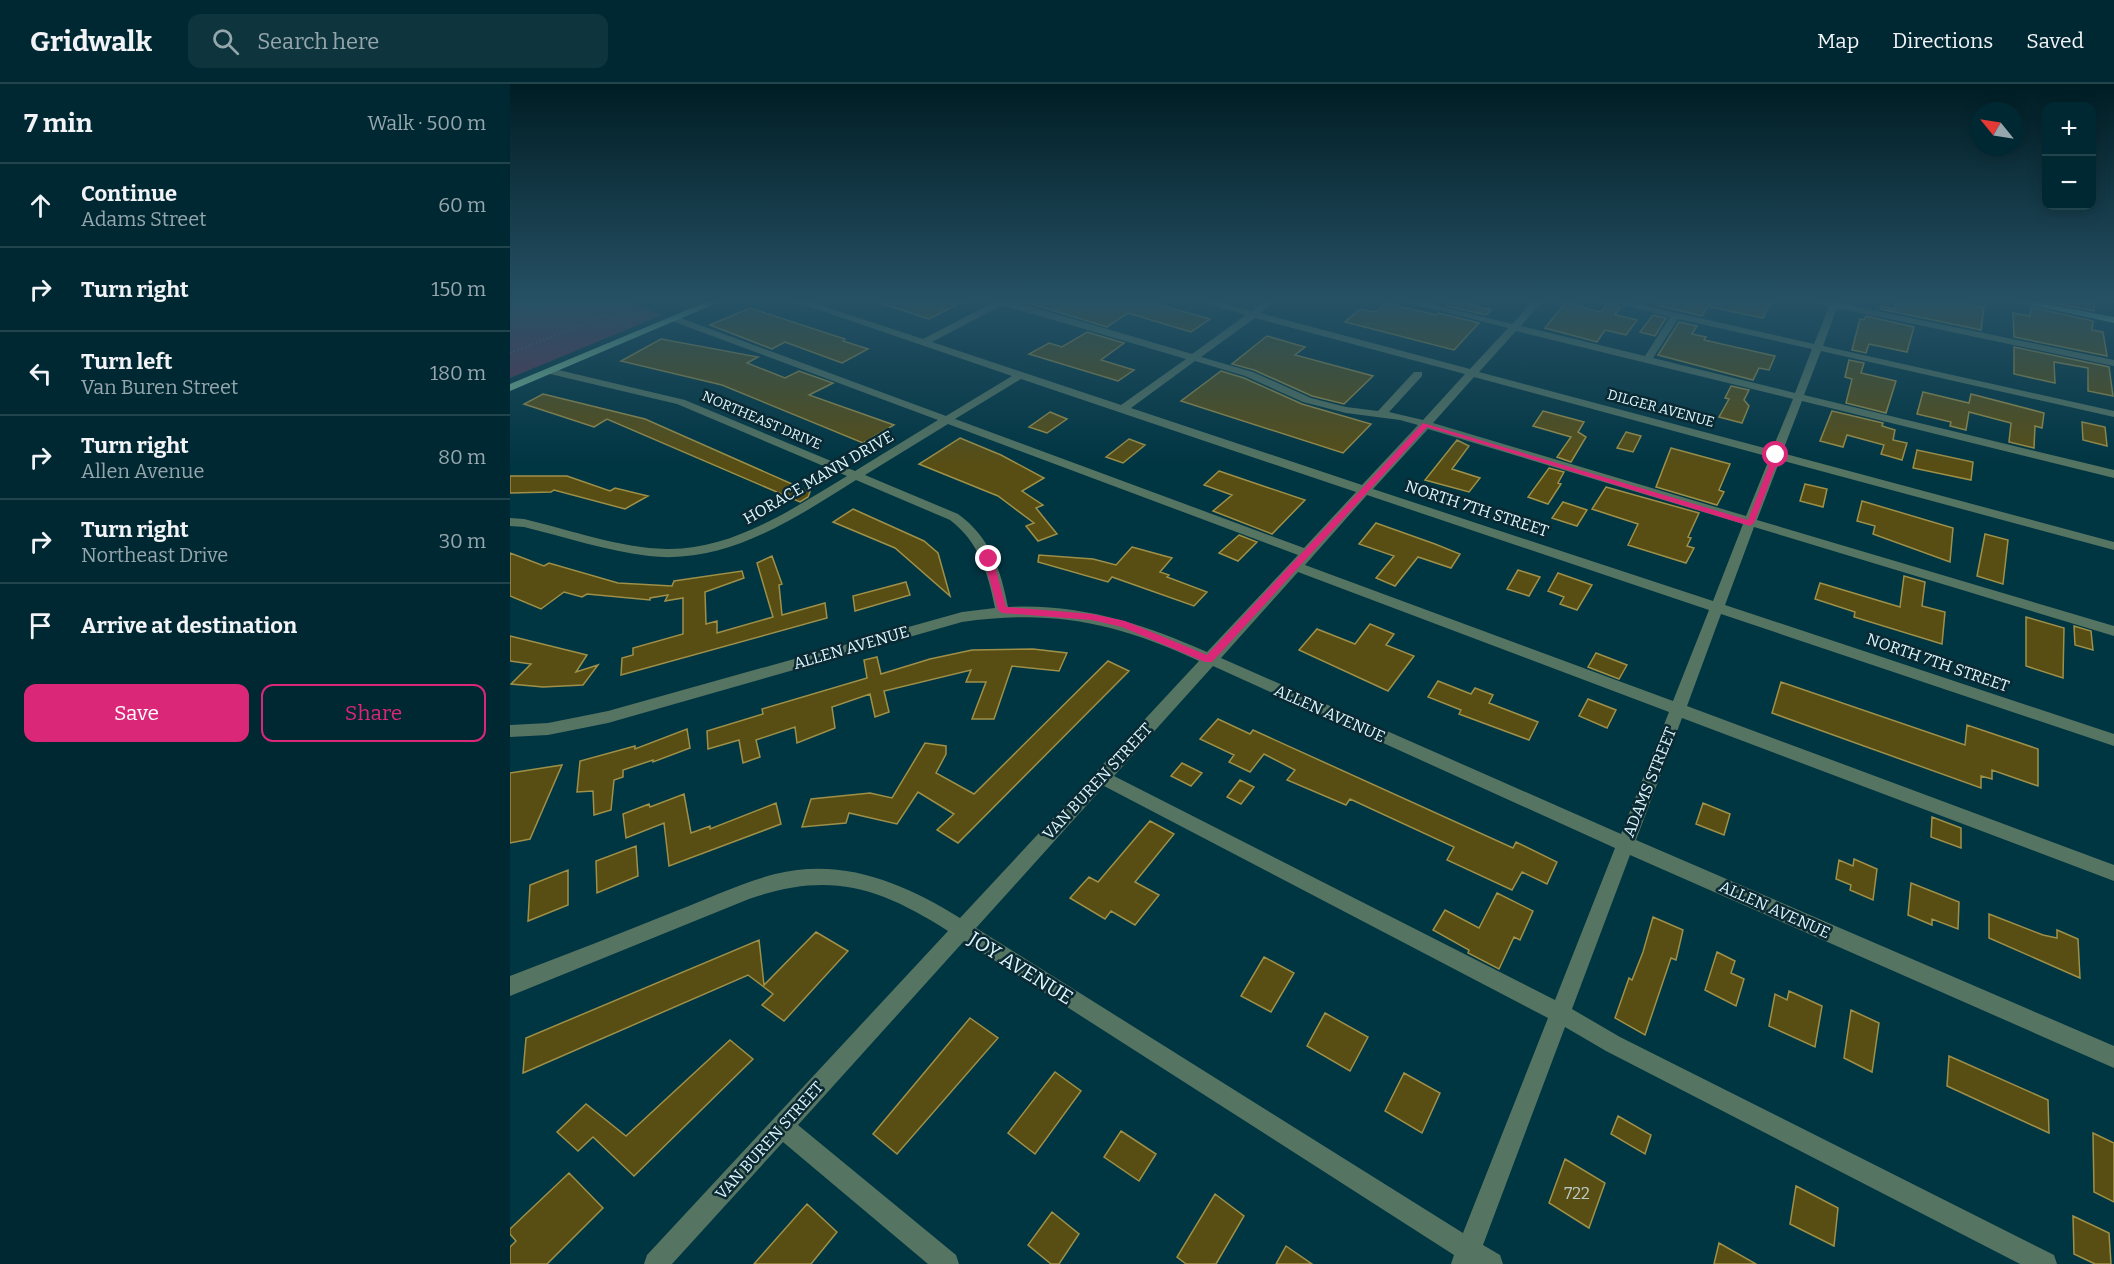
<!DOCTYPE html>
<html lang="en">
<head>
<meta charset="utf-8">
<style>
  :root { --surface:#002832; --page:#0e343e; --text:#f1f3f6; --muted:#95a6ac; --line:#22444d; --accent:#db2777 }
  body { margin:0; font-family:Bitter,serif; background:var(--page); color:var(--text) }
  .controls { position:absolute; right:18px; top:18px; display:grid; overflow:hidden; border-radius:12px; box-shadow:0 3px 15px #0003 }
  .controls button { width:54px; height:54px; display:grid; place-items:center; padding:0; border:0; border-bottom:2px solid var(--line); background:var(--surface); color:var(--text); font:30px sans-serif }
  .compass { position:absolute; left:1460px; top:18px; width:54px; height:54px; border-radius:50%; background:var(--surface); box-shadow:0 3px 15px #0003; rotate:300deg }
  .stop { position:absolute; width:18px; height:18px; margin:-14px; border:4px solid #db2777; border-radius:50%; background:#fff }
  .stop.end { background:#db2777; border-color:#fff; box-shadow:0 2px 6px #0008 }
  .list { margin:0; padding:0; list-style:none }
  h2 { display:flex; justify-content:space-between; align-items:center; height:78px; margin:0; padding:0 24px; font-size:26px }
  h2 small { font-size:20px; font-weight:400; color:var(--muted) }
  .list li { display:grid; grid-template-columns:39px 1fr auto; gap:18px; align-items:center; box-sizing:border-box; height:84px; padding:0 24px; border-top:2px solid var(--line) }
  .list b { display:block; font-size:22px; white-space:nowrap }
  .list p { margin:0; font-size:20px; white-space:nowrap; color:var(--muted) }
  .list em { font-size:20px; font-style:normal; color:var(--muted) }
  .actions { display:flex; gap:12px; padding:18px 24px }
  .actions a { flex:1; padding:14px 0; border:2px solid var(--accent); border-radius:12px; text-align:center; font-size:21px; color:var(--accent) }
  .actions .main { background:var(--accent); color:#fff }
  .icon { flex:none; width:33px; height:33px; fill:none; stroke:currentColor; stroke-width:2; stroke-linecap:round; stroke-linejoin:round }
  .map { position:relative; flex:none; width:1604px; height:1180px; overflow:hidden }
  header { display:flex; align-items:center; gap:36px; box-sizing:border-box; height:84px; padding:0 30px; background:var(--surface); border-bottom:2px solid var(--line) }
  header strong { font-size:28px }
  nav { display:flex; gap:33px; margin-inline-start:auto; font-size:21px }
  .search { width:420px; height:54px; background:var(--page); display:flex; align-items:center; gap:15px; box-sizing:border-box; padding:0 21px; border-radius:12px; color:var(--muted); font-size:22px }
  main { display:flex }
  aside { flex:1; background:var(--surface) }
  .map>svg:first-child { display:block }
  .green { fill:#603353 }
  .building { fill:#584e14; stroke:#9e9048; stroke-width:1.5 }
  .lines { fill:none; stroke-linecap:round; stroke-linejoin:round }
  .path { stroke:#4a7581; stroke-width:2; stroke-dasharray:1 3; stroke-linecap:butt }
  .minor { fill:#557462; fill-rule:evenodd }
  .major { fill:#77b894; fill-rule:evenodd }
  .route { fill:#db2777 }
  .labels { text-anchor:middle; stroke-width:5; stroke-linejoin:round; paint-order:stroke }
  .far-street-label { font-size:14px; fill:#ddf6fe; stroke:#0b2932 }
  .street-label { font-size:16px; fill:#ddf6fe; stroke:#0b2932 }
  .near-number-label { font-size:16px; fill:#bcccc4 }
  .near-street-label { font-size:20px; fill:#ddf6fe; stroke:#0b2932 }
</style>
</head>
<body>
<header>
<strong>Gridwalk</strong>
<div class="search"><svg class="icon" aria-label="search" viewBox="0 0 24 24"><circle cx="10" cy="10" r="6"/><path d="M15 15l6 6"/></svg>Search here</div>
<nav><a>Map</a><a>Directions</a><a>Saved</a></nav>
</header>
<main>
<aside>
<h2>7 min<small>Walk · 500 m</small></h2>
<ul class="list">
<li><svg class="icon" aria-label="ahead" viewBox="0 0 24 24"><path d="M12 20V5M6 11l6-6 6 6"/></svg><div><b>Continue</b><p>Adams Street</p></div><em>60 m</em></li>
<li><svg class="icon" aria-label="right" viewBox="0 0 24 24"><path d="M7 20v-9h11M14 6l5 5-5 5"/></svg><div><b>Turn right</b></div><em>150 m</em></li>
<li><svg class="icon" aria-label="left" viewBox="0 0 24 24"><path d="M17 20v-9H6M10 6l-5 5 5 5"/></svg><div><b>Turn left</b><p>Van Buren Street</p></div><em>180 m</em></li>
<li><svg class="icon" aria-label="right" viewBox="0 0 24 24"><path d="M7 20v-9h11M14 6l5 5-5 5"/></svg><div><b>Turn right</b><p>Allen Avenue</p></div><em>80 m</em></li>
<li><svg class="icon" aria-label="right" viewBox="0 0 24 24"><path d="M7 20v-9h11M14 6l5 5-5 5"/></svg><div><b>Turn right</b><p>Northeast Drive</p></div><em>30 m</em></li>
<li><svg class="icon" aria-label="arrive" viewBox="0 0 24 24"><path d="M6 21V4h12l-3 4 3 4H6"/></svg><div><b>Arrive at destination</b></div></li>
</ul>
<div class="actions"><a class="main">Save</a><a>Share</a></div>
</aside>
<div class="map">
<svg width="1604" height="1180" viewBox="0 0 1604 1180">
  <rect width="100%" height="100%" fill="#003542"/>
  <!-- green -->
  <path class="green" d="M0,216H112L152,231L0,294Z"/>
  <!-- building -->
  <path class="building" d="M371,216H456L419,235L370,219Z
    M518,216H638L635,217L700,235L681,248L618,229L597,243L518,219Z
    M944,216L981,226L976,231L937,222Z
    M1153,216H1261L1253,234L1200,223V217L1192,232L1149,222Z
    M1387,216H1436L1474,223L1471,246L1370,225L1371,222L1385,225Z
    M1528,216H1585L1584,227Z
    M876,219L926,231L929,229L969,239L944,266L835,238L850,225L865,228Z
    M1055,219L1091,228L1097,219L1110,223L1105,231L1127,236L1116,251L1095,246L1087,258L1035,244Z
    M1521,223L1583,237L1582,246L1593,248L1597,272L1504,253L1503,229L1520,232Z
    M240,224L335,255L333,257L358,265L332,279L275,258L262,265L200,241Z
    M1143,231L1156,234L1145,252L1130,248Z
    M1356,232L1404,243L1397,268L1359,260L1356,269L1342,266L1350,235L1354,236Z
    M1169,238L1187,242L1182,250L1196,253L1194,256L1265,272L1259,286L1249,284L1243,296L1148,271Z
    M577,248L614,259L591,276L624,286L608,297L519,270L539,259L552,263Z
    M757,252L795,263L785,271L863,292L834,320L802,312L744,286L722,280Z
    M151,255L248,273L237,279L275,294L289,287L323,299L299,311L384,341L353,359L212,301L111,277Z
    M1504,263L1599,283L1603,312L1578,307V284L1544,278L1545,299L1504,290Z
    M1339,276L1354,279L1351,289L1386,297L1376,329L1336,319L1342,295L1335,293Z
    M711,287L734,294L792,320L861,340L833,369L671,317Z
    M1221,302L1239,306L1234,316L1239,322L1232,339L1209,333L1219,315L1215,314Z
    M1413,308L1459,319L1461,310L1534,329L1532,344L1525,342L1524,364L1499,358L1501,339L1459,328L1456,346L1440,342L1441,338L1407,330Z
    M33,310L135,335L300,408L298,413L290,418L97,335L84,343L14,320Z
    M1033,327L1074,338L1068,348L1076,353L1061,378L1047,373L1061,353L1023,342Z
    M1322,327L1373,339L1372,342L1385,346L1383,356L1397,359L1392,376L1371,370L1374,361L1337,351L1333,363L1310,357Z
    M540,328L557,335L537,349L519,343Z
    M1572,338L1595,343L1597,362L1573,356Z
    M1116,348L1131,352L1123,368L1107,364Z
    M450,354L491,371L534,394L512,407L533,421L526,424L547,450L528,457L516,442L524,439L488,412L409,380Z
    M619,355L635,361L613,379L596,373Z
    M947,356L959,362L942,385L970,394L959,408L915,396Z
    M1161,364L1220,380L1209,406L1214,408L1207,421L1146,403Z
    M1407,366L1463,378L1461,396L1403,384Z
    M1039,384L1054,388L1048,399L1051,400L1038,420L1018,413Z
    M709,387L759,404L795,416L762,450L703,427L722,411L694,401Z
    M0,392H57L100,407L105,404L138,412L115,425L44,406L41,408L0,409Z
    M1295,400L1317,405L1313,423L1290,417Z
    M1096,403L1189,429L1178,453L1181,454L1177,462L1184,464L1176,479L1118,461L1128,440L1082,425Z
    M1352,417L1443,444L1440,478L1363,450L1365,442L1347,437Z
    M1053,418L1077,426L1067,442L1042,434Z
    M343,425L414,457L428,469L440,512L385,464L323,438Z
    M866,439L925,460L950,470L941,484L908,473L885,502L866,494L884,472L849,460Z
    M1475,450L1498,456L1493,500L1467,492Z
    M729,451L747,458L728,477L709,469Z
    M622,463L662,474L650,488L659,491L657,493L697,508L684,522L602,493L598,498L528,478L529,471L583,475L606,481Z
    M0,469L34,482L39,479L108,499L162,502L164,497L232,487L234,494L195,508L196,540L207,537V549L263,533L247,479L262,472L272,500L269,501L272,531L315,519L317,534L111,591L112,574L123,571V564L173,550V514L155,517L158,511L140,514V516L77,510L72,513L54,508L31,525L0,512Z
    M1008,486L1030,493L1019,512L997,505Z
    M1048,489L1082,501L1067,526L1050,520L1054,513L1038,507Z
    M1394,492L1415,498L1412,522L1435,528L1432,560L1344,533L1345,528L1305,515L1310,499L1390,523Z
    M396,498L400,511L345,527L343,512Z
    M1516,533L1554,544L1553,594L1516,582Z
    M860,540L884,550L876,561L904,572L878,607L789,566L807,545L845,560Z
    M1564,542L1581,547L1583,566L1565,561Z
    M0,552L77,571L66,588L88,581L73,601L33,603L1,600L21,580L0,577Z
    M523,565L557,569L549,587L502,582L484,635H462L476,598H456L461,586L374,607L379,628L365,633L360,610L322,623L325,644L287,659L285,643L246,656L250,673L233,679L229,656L198,665L197,647L253,630L252,625L357,594L354,576L367,573L371,590L420,575L462,566Z
    M1086,569L1117,581L1109,595L1078,583Z
    M598,577L619,587L448,759L427,746L444,730L408,708L387,740L339,729L336,739L292,743L301,715L360,709L382,714L415,659L436,662V670L426,689L464,710Z
    M928,597L961,610L965,604L983,611L979,619L1028,638L1019,656L949,630L951,626L918,613Z
    M1271,598L1455,661L1457,641L1528,665V702L1482,686V695L1471,692V704L1262,629Z
    M1078,615L1106,626L1097,644L1069,632Z
    M708,635L740,650L743,646L1003,764L1006,758L1047,778L1037,800L1012,788L1002,806L937,776L944,763L840,715L836,721L777,696L785,686L754,670L740,688L719,678L724,671L690,655Z
    M177,645L180,664L143,678V676L113,686V693L104,696L101,726L84,731L83,707L67,708L70,677L125,662V665Z
    M672,679L692,689L681,702L661,692Z
    M52,681L20,755L0,759V689Z
    M730,696L744,703L731,720L717,713Z
    M174,710L181,749L200,742V745L266,719L271,740L159,782L154,739L116,754L113,730L139,720L140,723Z
    M1193,719L1220,730L1214,751L1186,740Z
    M1422,733L1451,744V764L1421,753Z
    M640,737L664,750L625,798L649,811L625,841L601,827L595,835L560,814L579,793L588,798Z
    M126,762L128,792L87,809L86,777Z
    M1344,775L1367,785L1363,816L1340,806L1341,801L1326,795L1329,776L1343,782Z
    M58,786V821L18,837L20,801Z
    M1401,799L1449,818L1448,845L1422,835V841L1398,831Z
    M987,809L1023,827L1010,856L1004,853L989,885L958,869L959,866L923,846L935,826L969,844Z
    M1479,830L1533,851L1547,854V846L1568,855L1570,894L1479,854Z
    M1143,833L1173,846L1166,876L1161,874L1135,951L1105,934L1119,894L1122,896L1133,868Z
    M306,848L338,867L274,937L252,921L263,910L238,891L13,989L16,954L249,856L254,901Z
    M1207,868L1225,877L1221,889L1234,895L1226,922L1195,906Z
    M754,873L784,889L761,928L731,912Z
    M1279,907L1312,922L1305,963L1259,942L1265,910L1277,916Z
    M1341,926L1369,939L1362,988L1334,974Z
    M815,929L858,953L840,987L797,962Z
    M460,934L488,954L387,1070L363,1050Z
    M220,956L243,975L124,1092L83,1053L68,1067L47,1048L76,1020L116,1052Z
    M1439,972L1538,1016L1539,1049L1437,1002Z
    M545,988L571,1007L525,1070L498,1049Z
    M894,989L930,1009L912,1049L875,1027Z
    M1108,1032L1141,1051L1135,1070L1101,1050Z
    M611,1047L646,1070L629,1097L594,1073Z
    M1583,1049L1604,1059V1118L1584,1108Z
    M1055,1075L1095,1099L1079,1144L1039,1119Z
    M59,1089L93,1124L37,1180H0V1163L6,1157L0,1150V1145Z
    M1286,1102L1328,1124L1324,1162L1280,1140Z
    M705,1110L734,1132L706,1180H676L667,1173Z
    M297,1120L327,1148L301,1180H244Z
    M542,1128L569,1150L549,1180H541L518,1161Z
    M1563,1132L1599,1149L1601,1180H1585L1564,1170Z
    M1209,1159L1246,1180H1204Z
    M776,1162L802,1180H766Z"/>
  <g class="lines">
    <!-- path -->
    <path class="path" d="M1466,216L1492,221
      M0,232L43,216
      M0,269L93,232L118,241"/>
    <!-- minor -->
    <path class="minor" d="M280,216H294L413,255L484,218L481,216H499L682,270L736,231L686,216H700L742,227L757,216H767L750,229L960,285L998,244L889,216H904L1002,240L1024,216H1033L1011,242L1135,272L1160,233L1094,216H1110L1304,260L1319,223L1295,216H1330L1329,219L1604,276V282L1327,224L1313,262L1604,327V333L1311,267L1294,311L1604,386V394L1292,317L1272,369L1604,458V466L1270,376L1247,436L1604,542V552L1244,443L1215,521L1604,650V662L1211,530L1177,622L1604,781V797L1172,634L1126,756L1604,962V984L1120,771L1062,925L1110,953L1544,1171L1547,1180H1510L1096,967L1055,943L973,1161L990,1171L993,1180H941L944,1171L454,857L288,1041L446,1171L449,1180H418L273,1058L162,1180H134L137,1171L438,847C369,803 319,787 239,815L0,912V892C55,871 111,849 166,827C199,814 231,799 265,790C333,773 394,799 450,834L689,577C607,539 543,525 452,538L98,639L38,651L0,653V641L38,639L98,627L452,528L485,524C478,489 469,458 440,436L346,396C284,435 216,481 139,472C97,467 55,453 14,443L0,442V434L14,435C61,446 109,464 157,465C223,466 282,425 337,392L167,320L36,289V285L40,284L175,316L345,387L428,336L162,237V233H168L436,332L502,292ZM492,221L676,275L611,321L422,258ZM745,234L955,290L913,336L879,328L912,292V288H904L868,327L836,323L801,314L743,288L691,273ZM1168,235L1302,265L1285,309L1143,274ZM1006,247L1283,315L1262,366L969,288ZM685,277L735,292L793,318L836,329L890,336L908,341L852,401L621,324ZM964,293L1260,373L1236,432L923,339ZM511,295L846,408L794,464L445,335ZM438,340L788,471L697,568C634,540 569,519 498,523C491,486 480,453 448,430L355,391ZM918,345L1233,440L1203,517L863,405ZM857,411L1199,526L1163,617L795,481ZM788,488L1159,628L1111,750L711,574ZM703,582L1105,764L1045,916L604,692ZM594,702L1038,934L953,1149L466,844Z"/>
    <!-- major -->
    <path class="major" d="M201,216H214L0,307V300Z
      M1497,216H1516L1604,233V239Z"/>
  </g>
  <!-- sky -->
  <linearGradient id="sky" x2="0" y2="1"><stop stop-color="#001d24"/><stop offset="0.57" stop-color="#265165"/><stop offset="1" stop-color="#265165" stop-opacity="0"/></linearGradient>
  <rect width="1604" height="381" fill="url(#sky)"/>
  <!-- route -->
  <path class="route" d="M913,339L1238,436L1263,371L1266,369L1270,371L1244,439L1240,442L917,343L702,578H695L612,543L582,536L492,529L488,526L474,475L479,472L483,475L496,523L582,530L615,537L697,571Z"/>
  <g class="labels">
    <!-- far-street labels -->
    <g class="far-street-label">
      <text transform="translate(1151 324) rotate(15)" y="5">DILGER AVENUE</text>
      <text transform="translate(252 336) rotate(23)" y="5">NORTHEAST DRIVE</text>
    </g>
    <!-- street labels -->
    <g class="street-label">
      <text transform="translate(308 393) rotate(-30)" y="6">HORACE MANN DRIVE</text>
      <text transform="translate(967 424) rotate(18)" y="6">NORTH 7TH STREET</text>
      <text transform="translate(341 563) rotate(-16)" y="6">ALLEN AVENUE</text>
      <text transform="translate(1428 578) rotate(19)" y="6">NORTH 7TH STREET</text>
      <text transform="translate(820 629) rotate(24)" y="6">ALLEN AVENUE</text>
      <text transform="translate(587 697) rotate(-47)" y="6">VAN BUREN STREET</text>
      <text transform="translate(1139 698) rotate(-68)" y="6">ADAMS STREET</text>
      <text transform="translate(1265 825) rotate(24)" y="6">ALLEN AVENUE</text>
      <text transform="translate(259 1056) rotate(-48)" y="6">VAN BUREN STREET</text>
    </g>
    <!-- near-number labels -->
    <g class="near-number-label">
      <text x="1067" y="1115">722</text>
    </g>
    <!-- near-street labels -->
    <g class="near-street-label">
      <text transform="translate(511 884) rotate(32)" y="7">JOY AVENUE</text>
    </g>
  </g>
</svg>
<div class="controls">
<button>+</button>
<button>−</button>
</div>
<svg class="compass" viewBox="-18 -18 36 36"><path d="M0-13l5 13h-10z" fill="#e53935"/><path d="M0 13l5-13h-10z" fill="#95a6ac"/></svg>
<div class="stop" style="left:1266px;top:371px"></div>
<div class="stop end" style="left:479px;top:475px"></div>
</div>
</main>
</body>
</html>
